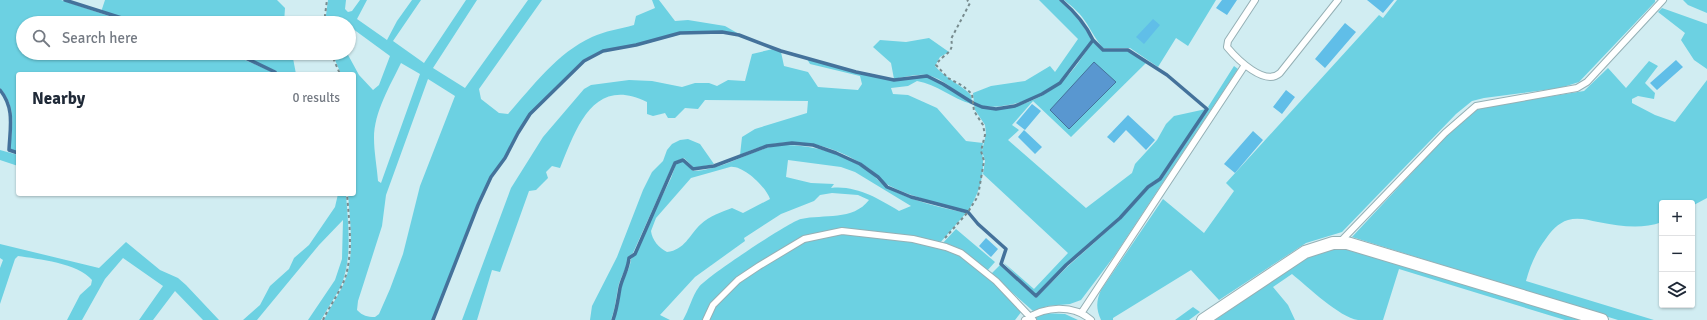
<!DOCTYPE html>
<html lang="en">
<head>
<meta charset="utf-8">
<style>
  :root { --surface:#fff; --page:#f6f6f7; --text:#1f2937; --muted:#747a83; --line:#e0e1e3 }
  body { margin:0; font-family:Signika,sans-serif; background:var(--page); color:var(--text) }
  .controls { position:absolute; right:12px; bottom:12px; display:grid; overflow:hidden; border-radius:4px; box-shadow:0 1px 3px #0004 }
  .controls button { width:36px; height:36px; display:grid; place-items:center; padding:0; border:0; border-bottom:1px solid var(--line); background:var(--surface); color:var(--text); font:20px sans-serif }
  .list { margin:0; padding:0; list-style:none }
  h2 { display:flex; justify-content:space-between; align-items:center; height:52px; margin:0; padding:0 16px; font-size:17px }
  h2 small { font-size:13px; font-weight:400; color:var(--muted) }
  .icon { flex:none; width:22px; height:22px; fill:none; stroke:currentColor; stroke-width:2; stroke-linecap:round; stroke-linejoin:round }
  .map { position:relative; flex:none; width:1707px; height:320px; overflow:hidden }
  .search { position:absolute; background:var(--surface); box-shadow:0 1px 3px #0004; left:16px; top:16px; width:340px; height:44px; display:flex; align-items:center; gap:10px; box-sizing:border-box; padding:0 14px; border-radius:22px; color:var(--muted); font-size:15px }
  .panel { position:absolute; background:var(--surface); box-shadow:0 1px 3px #0004; left:16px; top:72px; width:340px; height:124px; border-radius:4px }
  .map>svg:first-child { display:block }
  .green { fill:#6cd1e2; fill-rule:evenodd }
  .water { fill:#5997d0; stroke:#44729b }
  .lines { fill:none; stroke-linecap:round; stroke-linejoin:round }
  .stream { stroke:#44729b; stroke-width:3.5 }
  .building { fill:#60bee8 }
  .lane-casing { stroke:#95b0b5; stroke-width:8 }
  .street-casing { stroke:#95b0b5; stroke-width:14 }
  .path { stroke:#778b8e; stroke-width:2; stroke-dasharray:3 3; stroke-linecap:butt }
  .lane { stroke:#fff; stroke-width:6 }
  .street { stroke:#fff; stroke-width:12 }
</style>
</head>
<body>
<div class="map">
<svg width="1707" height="320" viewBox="0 0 1707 320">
  <rect width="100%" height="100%" fill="#d1edf2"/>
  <!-- green -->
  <path class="green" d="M0,0H61L115,18L137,23H23V53H233L238,57L275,73L276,71L236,53H292L296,74H18V152L10,149C12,125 17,108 0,88Z
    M105,0H277L285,8L284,23H165L132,21L101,12Z
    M328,0H346L345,9L348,12L352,11L360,0H367L357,19L387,40L397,21L412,0H421L393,41L424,63L466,0H477L433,68L465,88L528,0H542L479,89L481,99L499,113L508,114C533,86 557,53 592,37C605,31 620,29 634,25L636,16L655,8L652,0H659L675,21L688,20L725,26L739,34L723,32H680L636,44L603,50L583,60L530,113L517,132L504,158L491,177L477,204L432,320H324C331,305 342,291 347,275C354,250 350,220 348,194H354V74H341L332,53H347L359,75L373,90L379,85L390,56L349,26V23L336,19V23H325ZM401,63L420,74L381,183L378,181C377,167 374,152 374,138C374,112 390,86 401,63ZM428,79L455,96L420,186L403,254L390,289L379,314L375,317C367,317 363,316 357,310L358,301L382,226L386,195Z
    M1039,0H1059C1073,13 1083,23 1092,41C1081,54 1072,71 1059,82C1042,98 996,114 974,103L973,93L991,86L1025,81L1050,66L1055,72L1078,39Z
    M1064,0H1216L1188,46L1176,38L1158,67L1130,48H1103C1096,40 1092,32 1087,24C1081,14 1073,7 1064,0Z
    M1397,0H1655V2L1579,82L1560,88L1484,98L1472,101L1456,114L1342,232L1306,243L1219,300L1191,270L1113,318V320H1101C1096,309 1096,301 1101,290L1163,199L1204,233L1234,191L1226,183L1379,15L1383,18Z
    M1683,0H1707V13L1688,5Z
    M1662,8L1707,24V69L1694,60L1681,40L1685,33L1658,12Z
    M929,38L949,52L940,57L935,66C945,78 960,84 971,95L972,102C958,95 943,77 926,75C915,74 905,77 894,79L891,63L873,47L880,40L906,42Z
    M1093,42L1102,51H1128L1146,63L1071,137L1033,101L1012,125L1019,130L1008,140L1086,208L1132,173L1135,164L1157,140L1166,124L1174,116L1206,109L1159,178L1147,186L1119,218L1065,265L1035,295L1003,262L1034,289L1068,253L983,174L985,161L982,151L986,134L985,125L975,110L974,104C998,118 1040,101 1060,83C1073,73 1083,55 1093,42Z
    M773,49L781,52L784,66L808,72L818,87L858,90L862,84L860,76L810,64L807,59L894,81L914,77L927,76L943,84L972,104C952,99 937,84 917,81L908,86L891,88L893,94L908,95L937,108L966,141L983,143C981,151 983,154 983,162C984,179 977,197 968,211C942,204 914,198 890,186C882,182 875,172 867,167C825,140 784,134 740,155L742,137L755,129L807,113L808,101L705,100L698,109L685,108L675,118H668L665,113L653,116L647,114V102C593,75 576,129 560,168L552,166L546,172L548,178L536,190L529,191L500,272L492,270L477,320H462L511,188L543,137L584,89L591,85L629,80L652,81L682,87L695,83H709L717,86L728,80L745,81L752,54Z
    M1649,61L1658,66L1645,83L1655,93L1654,99L1638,96L1632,99V103L1655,115L1675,122L1707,80V198L1692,206V203H1662V222C1640,230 1621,226 1598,222C1588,220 1578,217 1568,220C1558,223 1551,231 1545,240C1536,252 1530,266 1526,281L1654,320H1618L1352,237L1448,134L1475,110L1495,105L1584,91L1608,68L1626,88Z
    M1234,66L1238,69L1115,255L1081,300L1070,304L1048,306L1033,311L991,274L1000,265L1036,298L1067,267L1121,219L1149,188L1161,180L1209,108L1208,107Z
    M688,139L700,144L714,164L694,168L684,158L674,162L633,253L628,257C627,269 620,277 618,288C616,299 615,309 611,320H590L592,306L617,257L643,190L652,172L663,161L667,150L672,144L680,140Z
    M781,145C812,144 841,153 867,170C875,175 880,184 888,188C911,201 940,207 966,213L939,244L842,230L804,238L737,279L704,320H683C689,310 692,296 699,287C706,277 789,222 801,219C824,214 853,221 869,200L858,195L832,193L820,195L814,201L781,214L744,238L745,241L695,277L660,315L670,320H614C618,310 619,300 621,289C623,278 630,270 631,259L636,254L649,223L671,178L676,164L683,161L693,171C724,170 751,149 781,145ZM788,160L841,167L855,172L911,206L899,211C879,199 856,185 831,188L834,184L811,183L786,177ZM730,167C743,165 766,187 770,199L743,213L732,208C722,212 709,216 701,224C689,235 685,250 667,252C659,248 652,240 651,231L656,218L691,178Z
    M0,150L18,155V166L0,160Z
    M338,194H346C348,224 353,260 340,288C334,299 327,309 321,320H308L335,280L342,259L343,220L319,245L257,320H243L260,305L270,286L289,269L294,258L309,245L335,207Z
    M956,229L995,262L986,272L942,244Z
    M842,233C872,236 937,239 961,255C984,270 1003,291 1022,311L1015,320H708L714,306L739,281L805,241Z
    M126,242L160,270L178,278L186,285L219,320H203L175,291L153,320H139L163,286L123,258L105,279L82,320H67L80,295L91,285L92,280C78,263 38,259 18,256L15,259L0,304V268L3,260L0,258V244L99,268Z
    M1343,246L1589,320H1565L1399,269L1383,320C1375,320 1366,320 1358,320C1339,317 1308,287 1292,274L1273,287L1288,305L1295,320H1215L1316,251Z
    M1193,307L1200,312L1189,320H1175Z
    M1045,313L1065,314L1078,320H1036L1034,317Z"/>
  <!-- water -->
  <path class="water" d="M1094,62L1116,82L1069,129L1050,110Z"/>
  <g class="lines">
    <!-- stream -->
    <path class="stream" d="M65,0L131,21L151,23
      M235,53L275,72
      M0,90C15,108 10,128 9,150L18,153
      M433,320L478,205L491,177L505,158L518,133L530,114L584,61L603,51L636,45L680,33L722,32L739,35L781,51L856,72L894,80L927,76L943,84L973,103L982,107L996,109L1015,106L1042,94L1060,83L1093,40C1085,23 1075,12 1061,0
      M613,320C617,309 618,299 620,288C622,278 628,270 629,258L635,254L675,163L683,160L693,169L714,166L767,146L792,143L813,145L836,153L860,164L878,177L887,187L911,197L968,212L978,224L1006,249L1001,264L1036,296L1066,265L1120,218L1148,187L1160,179L1207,109L1167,75L1128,50H1103L1093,40"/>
  </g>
  <!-- building -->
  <path class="building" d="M1222,0H1237L1227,15L1216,8Z
    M1367,0H1394L1383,13Z
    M1153,19L1160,25L1144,44L1136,37Z
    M1345,23L1356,32L1325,68L1315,59Z
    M1676,60L1683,67L1657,90L1650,83Z
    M1286,90L1295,97L1282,114L1273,107Z
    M1032,104L1041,111L1025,130L1016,123Z
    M1128,115L1155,140L1146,150L1126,130L1114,143L1107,137Z
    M1024,130L1042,147L1035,154L1018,137Z
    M1253,131L1263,140L1235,173L1224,164Z
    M986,238L998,249L991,257L979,246Z"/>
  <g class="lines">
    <!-- lane casing -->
    <g class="lane-casing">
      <path id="lane" d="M1255,0L1228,41L1227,47C1237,59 1265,87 1280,73L1338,0
        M1340,242L1445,133L1476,106L1577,88L1587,82L1663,0
        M1082,312L1245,65
        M706,320L713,305L738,280L759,266L804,239L842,231L913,239L946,247L961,253L996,281L1033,320
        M1025,320C1044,306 1073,304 1091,320"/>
    </g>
    <!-- street casing -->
    <g class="street-casing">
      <path id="street" d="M1203,320L1305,252L1333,243H1347L1602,320"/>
    </g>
    <!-- path -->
    <path class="path" d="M324,23L327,0
      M331,53L340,74
      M945,238L968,212L978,196L984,161L981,151L985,135L983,125L974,111L972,94L963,86L948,78L936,65C943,53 955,54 951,39L970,3L967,0
      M323,320C330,305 341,291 346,275C353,250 349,220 347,194"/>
    <!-- lane -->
    <use href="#lane" class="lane"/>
    <!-- street -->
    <use href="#street" class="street"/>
  </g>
</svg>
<div class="controls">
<button>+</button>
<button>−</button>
<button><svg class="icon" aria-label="layers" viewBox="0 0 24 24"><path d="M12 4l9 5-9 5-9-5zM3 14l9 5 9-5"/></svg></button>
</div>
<div class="search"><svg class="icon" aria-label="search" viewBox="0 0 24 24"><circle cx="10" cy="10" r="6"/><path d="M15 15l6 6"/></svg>Search here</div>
<section class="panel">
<h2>Nearby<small>0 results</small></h2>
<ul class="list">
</ul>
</section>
</div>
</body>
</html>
